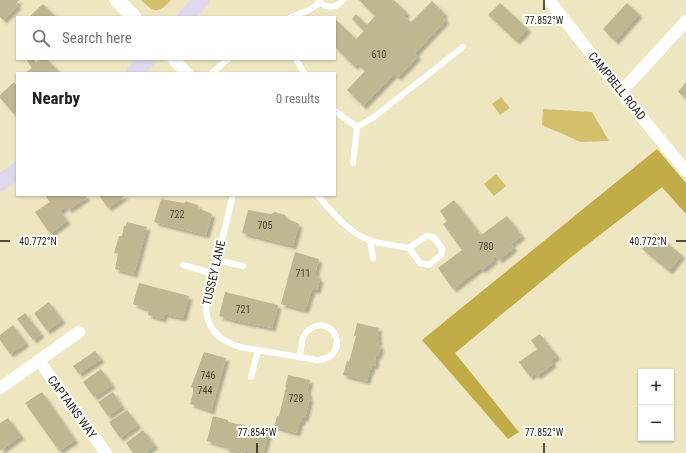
<!DOCTYPE html>
<html lang="en">
<head>
<meta charset="utf-8">
<style>
  :root { --surface:#fff; --page:#f6f6f6; --text:#202124; --muted:#757577; --line:#e0e0e0 }
  body { margin:0; font-family:"Roboto Condensed",sans-serif; background:var(--page); color:var(--text) }
  .controls { position:absolute; right:12px; bottom:12px; display:grid; overflow:hidden; border-radius:0px; box-shadow:0 1px 3px #0004 }
  .controls button { width:36px; height:36px; display:grid; place-items:center; padding:0; border:0; border-bottom:1px solid var(--line); background:var(--surface); color:var(--text); font:20px sans-serif }
  .list { margin:0; padding:0; list-style:none }
  h2 { display:flex; justify-content:space-between; align-items:center; height:52px; margin:0; padding:0 16px; font-size:17px }
  h2 small { font-size:13px; font-weight:400; color:var(--muted) }
  .icon { flex:none; width:22px; height:22px; fill:none; stroke:currentColor; stroke-width:2; stroke-linecap:round; stroke-linejoin:round }
  .map { position:relative; flex:none; width:686px; height:453px; overflow:hidden }
  .search { position:absolute; background:var(--surface); box-shadow:0 1px 3px #0004; left:16px; top:16px; width:320px; height:44px; display:flex; align-items:center; gap:10px; box-sizing:border-box; padding:0 14px; border-radius:0px; color:var(--muted); font-size:15px }
  .panel { position:absolute; background:var(--surface); box-shadow:0 1px 3px #0004; left:16px; top:72px; width:320px; height:124px; border-radius:0px }
  .map>svg:first-child { display:block }
  .green { fill:#d3c06c }
  .forest { fill:#c2ac47 }
  .building { fill:#beb792; filter:url(#shadow) }
  .lines { fill:none; stroke-linecap:round; stroke-linejoin:round }
  .service { stroke:#fff; stroke-width:6 }
  .minor { stroke:#fff; stroke-width:12 }
  .tertiary { stroke:#fff; stroke-width:15 }
  .secondary { stroke:#e0d7ed; stroke-width:17 }
  .ticks { fill:none; stroke:#211e10; stroke-width:1.5 }
  .labels { text-anchor:middle; stroke-width:4; stroke-linejoin:round; paint-order:stroke }
  .number-label { font-size:10px; fill:#484430 }
  .street-label { font-size:12px; fill:#211e10; stroke:#fff }
  .ticks-label { font-size:10px; text-anchor:middle; fill:#211e10; stroke:#fff; stroke-width:4; stroke-linejoin:round; paint-order:stroke }
</style>
</head>
<body>
<div class="map">
<svg width="686" height="453" viewBox="0 0 686 453">
  <defs>
    <filter id="shadow"><feDropShadow dx="3.5" dy="3.5" stdDeviation="1" flood-color="#0004"/></filter>
  </defs>
  <rect width="100%" height="100%" fill="#eee6c1"/>
  <!-- green -->
  <path class="green" d="M141,0H171C158,14 154,13 141,0Z
    M501,97L510,108L500,115L492,104Z
    M543,109L592,112L609,141L581,142L542,125Z
    M496,174L506,186L494,196L484,184Z"/>
  <!-- forest -->
  <path class="forest" d="M657,149L686,183V214L662,187L570,258L455,353L519,432L508,439L422,340Z"/>
  <!-- building -->
  <path class="building" d="M0,0H19L16,4L18,6L3,20L0,17Z
    M359,0H394L407,13L404,16L411,22L432,1L445,14L442,16L445,19L444,20L445,21L415,53L418,56L398,77L394,74L363,106L347,90L365,71L358,64L354,66L335,47V19L356,39L364,31L352,19L356,14L367,25L375,16Z
    M500,3L528,29L516,41L488,15Z
    M627,3L639,14L615,41L603,29Z
    M43,4L56,17H29Z
    M29,59H33L36,63L40,59H47L60,73H25L32,68L27,61Z
    M14,82L16,85L17,84V112L14,114L0,98V95Z
    M686,82V99L678,92Z
    M48,195H85L87,197L68,210L66,206L60,211L67,221L50,234L35,212L50,202L46,197Z
    M99,195H124L125,196L108,208Z
    M161,199L184,203L186,201L188,202L198,205V208L212,214L206,235L154,222Z
    M454,200L481,235L507,216L522,236L511,244L514,248L499,260L496,256L493,258L494,260L482,270L480,268L453,289L438,268L462,250L443,224L447,221L440,211Z
    M248,210L271,214L275,212L285,215L286,218L299,224L293,246L242,233Z
    M127,222L147,227L134,274L115,269L118,254L114,253L119,236H122L124,226H126Z
    M655,233L682,255L669,271L642,249Z
    M295,252L319,259L316,270V275L320,280L317,290H312L305,310L281,304Z
    M139,283L189,296L183,318L164,314L163,319L148,315L149,310L133,304Z
    M225,292L278,305L272,328L233,320L219,316Z
    M49,302L62,320L47,331L34,313Z
    M25,313L41,334L33,340L17,319Z
    M357,323L379,328L377,334H379L377,339H379L378,345L381,346L378,356H376L375,359L376,360L375,366L372,365L371,370H370L367,381L343,375L347,361L349,362L356,336H354Z
    M13,325L26,343L10,354L0,340V335Z
    M540,334L557,356L551,360L553,364L537,376L535,373L530,377L519,362L537,349L531,340Z
    M95,351L101,359L79,374L73,366Z
    M204,352L226,358L211,411L190,404L193,393V388L191,387Z
    M101,369L112,385L94,397L83,382Z
    M288,375L310,380L307,392L309,393L308,397L310,398L305,418H302V422L300,421L297,433L274,427L277,416H279L286,387H285Z
    M42,392L75,440L59,451L25,403Z
    M113,392L122,406L108,416L98,402Z
    M127,410L138,425L120,438L109,422Z
    M213,416L228,420V422L269,431L263,453H255L245,450L244,453L225,448V446L207,441Z
    M8,418L21,436L0,451V423Z
    M143,430L155,445L145,453H133L126,443Z"/>
  <g class="lines">
    <!-- service -->
    <path class="service" d="M318,0C325,9 336,9 343,0
      M291,17L309,10L320,3
      M296,59L304,73
      M212,73L228,59
      M335,111L357,127L374,117L463,47
      M353,163L357,127
      M233,195L206,306C206,329 219,341 240,347L317,360C349,358 338,320 316,326C311,328 306,331 304,336C301,342 301,350 300,357
      M317,195C332,211 348,233 369,240C382,245 396,245 409,248L420,263L429,265L441,255L442,248L433,237L426,236L409,248
      M370,240L373,258
      M217,260L243,266
      M183,265L214,274
      M251,377L258,351"/>
    <!-- minor -->
    <path class="minor" d="M549,0L621,92L686,171
      M173,59L187,73
      M621,92L686,21
      M39,361L106,453
      M0,388L79,332"/>
    <!-- tertiary -->
    <path class="tertiary" d="M117,0L134,17"/>
    <!-- secondary -->
    <path class="secondary" d="M186,17L201,0
      M134,73L148,59
      M0,183L17,171"/>
  </g>
  <!-- ticks -->
  <path class="ticks" d="M544,0V10M0,241H10M676,241H686M257,443V453M544,443V453"/>
  <g class="labels">
    <!-- number labels -->
    <g class="number-label">
      <text x="379" y="58">610</text>
      <text x="177" y="218">722</text>
      <text x="265" y="229">705</text>
      <text x="486" y="250">780</text>
      <text x="303" y="277">711</text>
      <text x="243" y="313">721</text>
      <text x="208" y="379">746</text>
      <text x="205" y="394">744</text>
      <text x="296" y="402">728</text>
    </g>
    <!-- street labels -->
    <g class="street-label">
      <text transform="translate(617 86) rotate(51)" y="4">CAMPBELL ROAD</text>
      <text transform="translate(214 273) rotate(-77)" y="4">TUSSEY LANE</text>
      <text transform="translate(72 407) rotate(54)" y="4">CAPTAINS WAY</text>
    </g>
  </g>
  <g class="ticks-label">
    <text x="544" y="24">77.852°W</text>
    <text x="38" y="245">40.772°N</text>
    <text x="648" y="245">40.772°N</text>
    <text x="257" y="436">77.854°W</text>
    <text x="544" y="436">77.852°W</text>
  </g>
</svg>
<div class="controls">
<button>+</button>
<button>−</button>
</div>
<div class="search"><svg class="icon" aria-label="search" viewBox="0 0 24 24"><circle cx="10" cy="10" r="6"/><path d="M15 15l6 6"/></svg>Search here</div>
<section class="panel">
<h2>Nearby<small>0 results</small></h2>
<ul class="list">
</ul>
</section>
</div>
</body>
</html>
